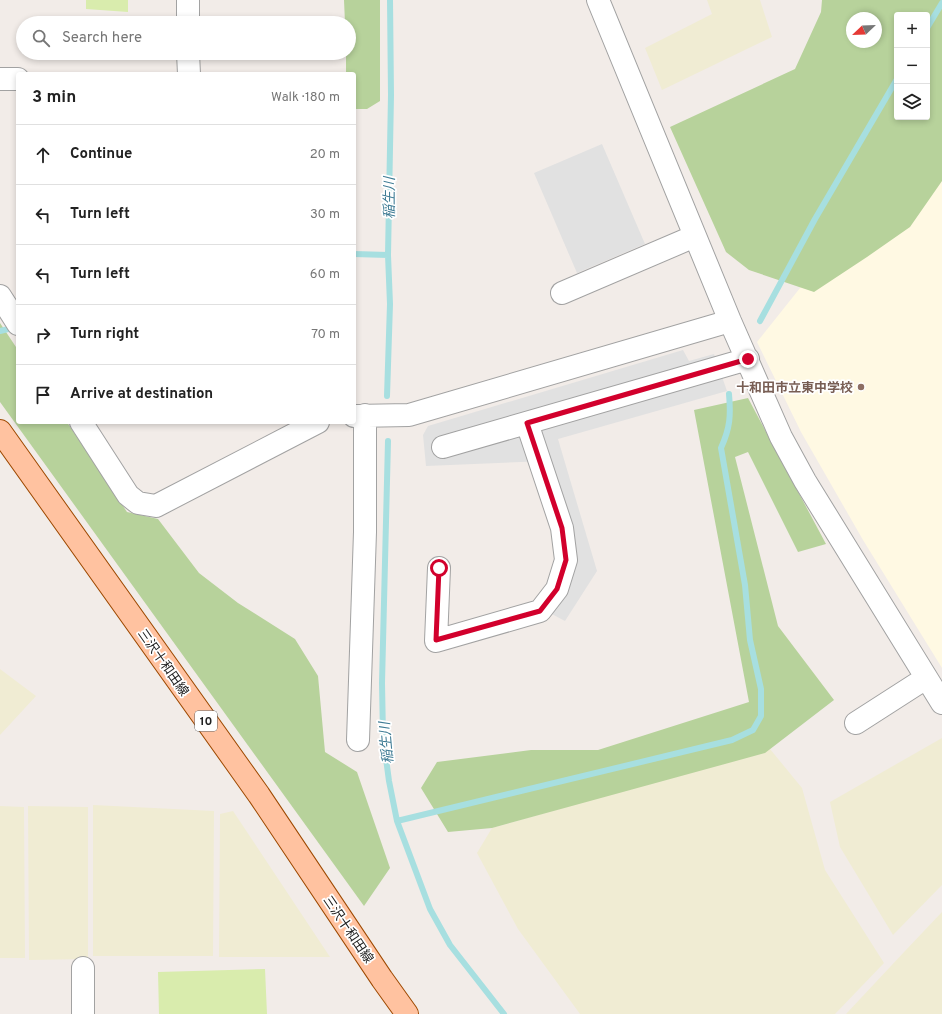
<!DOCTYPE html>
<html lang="en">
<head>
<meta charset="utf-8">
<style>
  :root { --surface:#fff; --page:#f6f6f6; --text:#222; --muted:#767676; --line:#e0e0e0 }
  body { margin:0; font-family:Overpass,"Noto Sans JP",sans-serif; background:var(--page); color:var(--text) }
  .controls { position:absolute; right:12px; top:12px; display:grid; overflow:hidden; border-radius:4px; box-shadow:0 2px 6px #0003 }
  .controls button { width:36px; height:36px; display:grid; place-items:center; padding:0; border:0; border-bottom:1px solid var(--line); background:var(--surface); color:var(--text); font:20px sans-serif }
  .compass { position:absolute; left:846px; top:12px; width:36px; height:36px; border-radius:50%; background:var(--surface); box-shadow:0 2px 6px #0003; rotate:247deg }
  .stop { position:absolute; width:12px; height:12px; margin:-9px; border:3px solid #d2002c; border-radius:50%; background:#fff }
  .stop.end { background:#d2002c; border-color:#fff; box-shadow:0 1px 4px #0008 }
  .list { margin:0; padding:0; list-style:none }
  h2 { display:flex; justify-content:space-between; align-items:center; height:52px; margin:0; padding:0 16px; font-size:17px }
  h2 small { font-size:13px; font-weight:400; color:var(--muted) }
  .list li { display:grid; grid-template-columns:26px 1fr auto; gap:12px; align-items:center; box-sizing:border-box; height:60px; padding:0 16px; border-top:1px solid var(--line) }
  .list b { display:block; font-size:15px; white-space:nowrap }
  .list em { font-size:13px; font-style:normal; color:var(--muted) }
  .icon { flex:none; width:22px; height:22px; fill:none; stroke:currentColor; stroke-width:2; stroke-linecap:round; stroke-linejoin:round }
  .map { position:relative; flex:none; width:942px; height:1014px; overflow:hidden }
  .search { position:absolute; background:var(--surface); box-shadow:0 2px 6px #0003; left:16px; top:16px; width:340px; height:44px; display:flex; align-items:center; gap:10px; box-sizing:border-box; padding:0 14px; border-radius:22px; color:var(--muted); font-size:15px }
  .panel { position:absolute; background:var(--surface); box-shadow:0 2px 6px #0003; left:16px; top:72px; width:340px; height:352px; border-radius:4px }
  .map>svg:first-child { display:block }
  .education { fill:#fff9e3 }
  .farmland { fill:#f0ecd3 }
  .grass { fill:#d9ecad }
  .forest { fill:#b7d29b; fill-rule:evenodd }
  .parking { fill:#e1e1e1 }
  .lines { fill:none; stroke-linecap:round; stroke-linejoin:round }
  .stream { stroke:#a7dfe0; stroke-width:6 }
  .minor-casing { stroke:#a2a2a2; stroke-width:24 }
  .major-casing { stroke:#9e4900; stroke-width:24 }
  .minor { stroke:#fff; stroke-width:22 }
  .major { stroke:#ffc2a0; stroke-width:22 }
  .route { stroke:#d2002c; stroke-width:5 }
  .education-dot { fill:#8d6e63; stroke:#fff; stroke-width:1.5 }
  .labels { text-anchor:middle; stroke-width:3.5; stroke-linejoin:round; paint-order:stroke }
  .shield { fill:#fff; stroke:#646464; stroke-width:1 }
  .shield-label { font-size:12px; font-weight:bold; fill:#212121 }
  .education-label { font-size:13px; font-weight:bold; fill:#785e54; stroke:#fff; text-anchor:end }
  .street-label { font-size:13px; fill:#212121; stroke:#fff }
  .water-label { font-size:14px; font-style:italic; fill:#3e7b94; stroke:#fff }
</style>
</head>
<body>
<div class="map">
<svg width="942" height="1014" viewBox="0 0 942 1014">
  <rect width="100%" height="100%" fill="#f2ece8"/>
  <!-- education -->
  <path class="education" d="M942,152V668L863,540L801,432L757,342L816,268Z"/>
  <!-- farmland -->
  <path class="farmland" d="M707,0H760L772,37L662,90L645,48L712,14Z
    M0,669L36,696L0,735Z
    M942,738V885L893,935L840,847L830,802Z
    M770,749L802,788L825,870L884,963L835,1014H580L518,929L477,853L492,828Z
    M93,805L214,811L213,956H93Z
    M0,806L24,807L25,958H0Z
    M28,806L88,807V959L29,960Z
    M233,811L330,957H219L220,814Z
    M942,912V1014H846L905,951Z"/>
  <!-- grass -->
  <path class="grass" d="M86,0H128V12L86,9Z
    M265,969L267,1014H159L158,972Z"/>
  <!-- forest -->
  <path class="forest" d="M344,0H380V101L367,109H354V74H346V53H349V23H345Z
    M822,0H942V181L910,227L867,257L814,292L749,270L726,252L670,127L795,69L821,12ZM897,15H927V117H897ZM852,18H876V42H852Z
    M0,323L18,350V422H67L127,512L158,519L199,573L238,603L295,639L318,676L325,752L357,772L390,868L364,906L0,402Z
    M748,398L826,544L798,552L748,452L735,457L778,626L834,700L765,753L492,828L448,832L421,788L437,762L531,750H598L749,702L694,410Z"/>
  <!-- parking -->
  <path class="parking" d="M602,144L645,244L577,273L534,173Z
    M683,350L689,361L714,354L727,391L558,439L597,571L565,621L548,612L577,563L546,461L426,466L423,435L428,426Z"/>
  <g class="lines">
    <!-- stream -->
    <path class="stream" d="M927,28L942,3
      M354,254L388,255
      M760,321L815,219L897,79
      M0,331L16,327
      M387,396L390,304L388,255L391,95L390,0
      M388,441L382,683L383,736L389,781L397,821L430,909L450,945L504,1014
      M397,821L732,740L753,730L761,716V689L750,640L745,585L721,448C730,428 731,416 729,394"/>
    <!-- minor casing -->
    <g class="minor-casing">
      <path id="minor" d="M188,0V23
        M598,0L730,321L781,437L805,481L942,703
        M188,53L189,74
        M0,79H18
        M562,293L695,236
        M0,296L18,324
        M354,416L409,415L730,321
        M81,422L128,495L138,503L156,506L318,422
        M443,447L748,359
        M439,568L436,641L540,611L557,589L566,560L562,528L527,423
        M856,723L926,678
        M358,740L365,532V415
        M83,968V1014"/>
    </g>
    <!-- major casing -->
    <g class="major-casing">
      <path id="major" d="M0,431L259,795L382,979L407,1014"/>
    </g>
    <!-- minor -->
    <use href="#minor" class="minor"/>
    <!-- major -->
    <use href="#major" class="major"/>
  </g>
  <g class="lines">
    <!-- route -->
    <path class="route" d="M439,568L436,640L540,611L557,589L566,560L562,528L527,423L748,359"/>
  </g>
  <!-- markers -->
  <circle class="education-dot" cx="861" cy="387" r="4"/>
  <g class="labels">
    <!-- shield labels -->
    <rect class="shield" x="195" y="711" width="22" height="20" rx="3"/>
    <g class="shield-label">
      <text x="206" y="725">10</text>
    </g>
    <!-- education labels -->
    <g class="education-label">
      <text x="853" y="392">十和田市立東中学校</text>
    </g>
    <!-- street labels -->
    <g class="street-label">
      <text transform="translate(164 662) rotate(55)" y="5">三沢十和田線</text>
      <text transform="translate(349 929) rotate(56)" y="5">三沢十和田線</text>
    </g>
    <!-- water labels -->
    <g class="water-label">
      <text transform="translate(389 198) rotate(-90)" y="5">稲生川</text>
      <text transform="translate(386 743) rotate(-95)" y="5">稲生川</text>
    </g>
  </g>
</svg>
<div class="controls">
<button>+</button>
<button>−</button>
<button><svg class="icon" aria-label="layers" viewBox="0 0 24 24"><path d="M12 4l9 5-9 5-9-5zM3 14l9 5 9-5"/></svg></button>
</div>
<svg class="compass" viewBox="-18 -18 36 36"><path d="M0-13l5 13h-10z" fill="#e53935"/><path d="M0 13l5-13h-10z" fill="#767676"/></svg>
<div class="stop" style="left:439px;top:568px"></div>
<div class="stop end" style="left:748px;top:359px"></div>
<div class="search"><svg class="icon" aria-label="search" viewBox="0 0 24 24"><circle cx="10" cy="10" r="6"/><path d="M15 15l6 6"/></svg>Search here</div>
<section class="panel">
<h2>3 min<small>Walk · 180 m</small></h2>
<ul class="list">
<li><svg class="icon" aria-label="ahead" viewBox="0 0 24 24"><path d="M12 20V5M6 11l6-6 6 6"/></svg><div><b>Continue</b></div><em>20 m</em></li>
<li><svg class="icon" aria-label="left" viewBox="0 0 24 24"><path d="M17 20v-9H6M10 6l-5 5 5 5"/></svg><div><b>Turn left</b></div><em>30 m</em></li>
<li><svg class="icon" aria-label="left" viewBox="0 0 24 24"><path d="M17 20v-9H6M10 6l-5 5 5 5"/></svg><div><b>Turn left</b></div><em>60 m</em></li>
<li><svg class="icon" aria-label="right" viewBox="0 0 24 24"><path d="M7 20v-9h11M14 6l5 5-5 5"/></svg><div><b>Turn right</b></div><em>70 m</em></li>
<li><svg class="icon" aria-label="arrive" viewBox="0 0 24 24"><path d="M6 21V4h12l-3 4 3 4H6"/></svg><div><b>Arrive at destination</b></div></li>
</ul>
</section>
</div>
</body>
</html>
